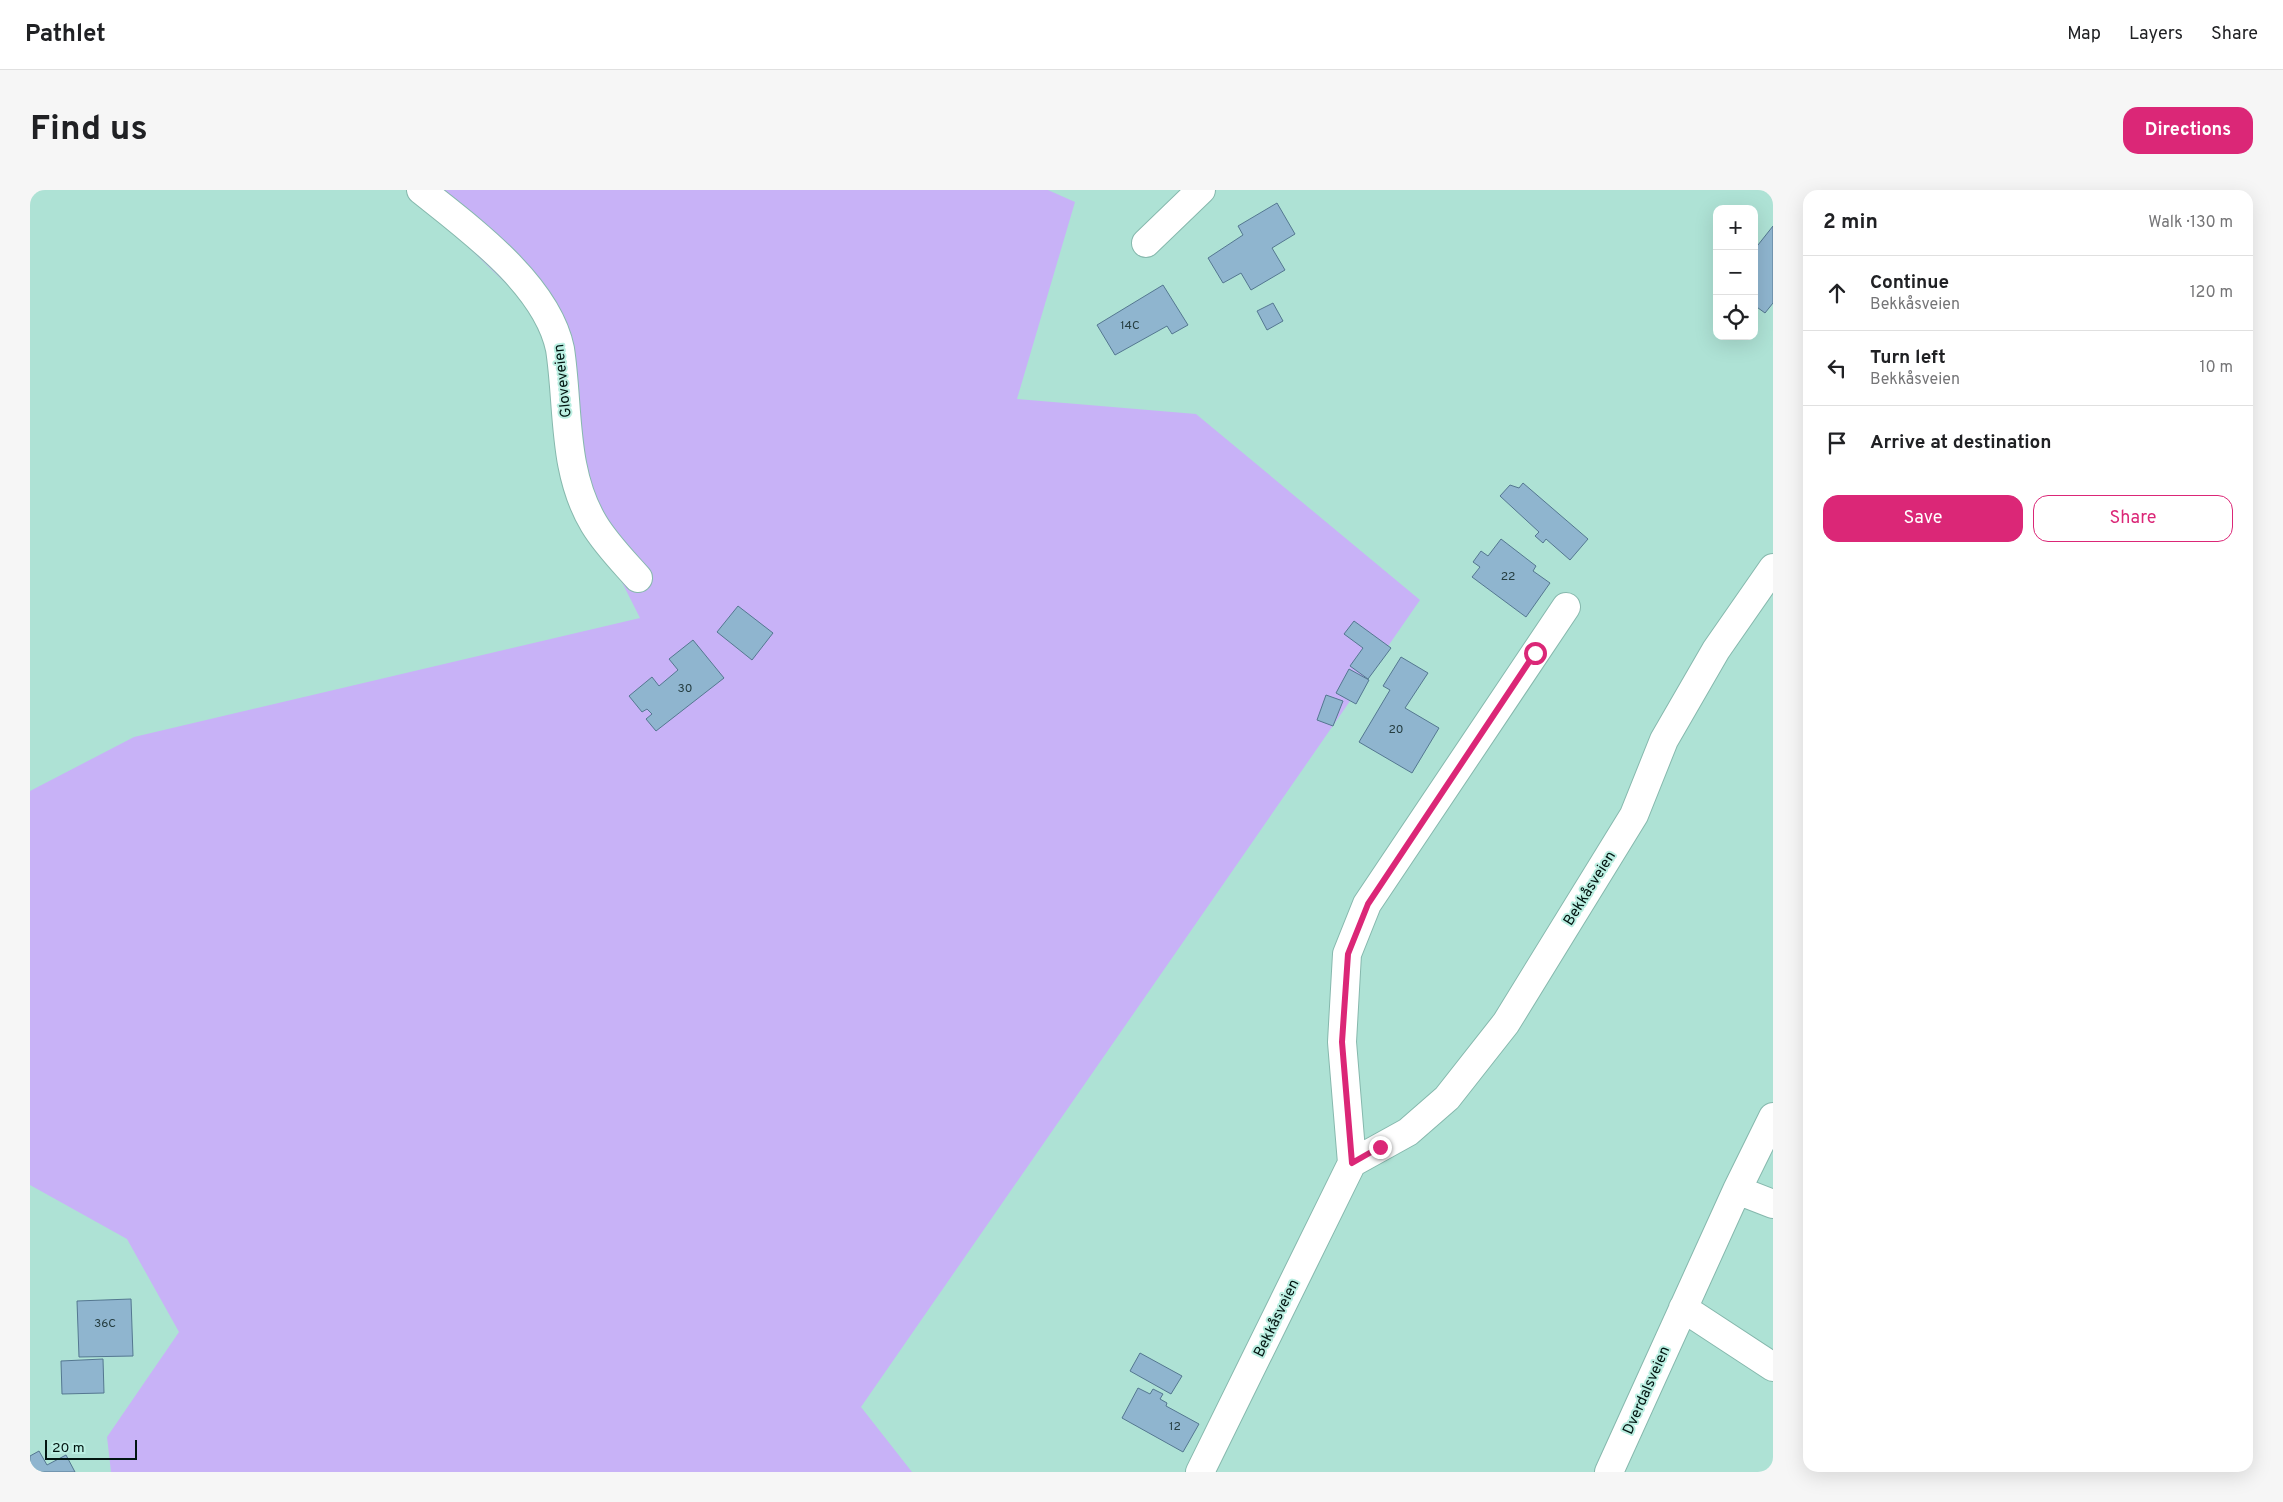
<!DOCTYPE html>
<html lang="en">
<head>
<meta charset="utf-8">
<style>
  :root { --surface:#fff; --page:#f6f6f6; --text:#202124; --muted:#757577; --line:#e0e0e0; --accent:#db2777 }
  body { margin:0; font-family:Overpass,sans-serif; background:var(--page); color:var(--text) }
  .controls { position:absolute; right:15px; top:15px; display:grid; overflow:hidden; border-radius:10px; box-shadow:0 5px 20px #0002 }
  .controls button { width:45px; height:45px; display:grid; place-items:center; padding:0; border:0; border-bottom:1px solid var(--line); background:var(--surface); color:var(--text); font:25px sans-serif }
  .scale { position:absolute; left:15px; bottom:12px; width:92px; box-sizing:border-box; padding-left:5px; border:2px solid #021511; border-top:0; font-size:14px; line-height:18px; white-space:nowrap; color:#021511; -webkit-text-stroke:4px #bbefe2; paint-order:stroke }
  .stop { position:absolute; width:15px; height:15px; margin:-11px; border:4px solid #db2777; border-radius:50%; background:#fff }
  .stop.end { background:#db2777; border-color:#fff; box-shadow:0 1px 5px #0008 }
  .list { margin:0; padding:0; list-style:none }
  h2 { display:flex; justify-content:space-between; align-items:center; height:65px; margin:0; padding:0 20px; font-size:21px }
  h2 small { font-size:16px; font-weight:400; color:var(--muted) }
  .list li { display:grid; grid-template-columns:32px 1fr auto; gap:15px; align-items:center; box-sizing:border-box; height:75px; padding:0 20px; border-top:1px solid var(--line) }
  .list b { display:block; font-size:19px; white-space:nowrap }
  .list p { margin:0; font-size:16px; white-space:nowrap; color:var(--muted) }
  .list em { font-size:16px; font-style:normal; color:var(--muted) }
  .actions { display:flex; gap:10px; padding:15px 20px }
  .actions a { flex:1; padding:11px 0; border:1px solid var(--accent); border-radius:15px; text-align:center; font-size:18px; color:var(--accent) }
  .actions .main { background:var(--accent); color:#fff }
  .icon { flex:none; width:28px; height:28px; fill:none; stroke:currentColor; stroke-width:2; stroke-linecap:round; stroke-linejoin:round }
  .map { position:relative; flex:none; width:1743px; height:1282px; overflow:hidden; border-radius:15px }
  header { display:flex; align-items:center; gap:30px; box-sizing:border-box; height:70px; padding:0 25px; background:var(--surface); border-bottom:1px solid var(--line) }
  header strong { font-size:24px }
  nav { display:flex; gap:28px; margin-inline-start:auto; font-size:18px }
  .intro { display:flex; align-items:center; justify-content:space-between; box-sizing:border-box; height:120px; padding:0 30px }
  h1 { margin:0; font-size:35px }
  .button { padding:12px 22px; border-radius:15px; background:var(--accent); color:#fff; font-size:18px; font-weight:700 }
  main { display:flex; gap:30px; padding:0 30px }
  aside { flex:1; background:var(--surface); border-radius:15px; box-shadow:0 5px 20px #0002 }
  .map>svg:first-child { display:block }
  .green { fill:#c8b2f7 }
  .building { fill:#8fb5cf; stroke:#547790 }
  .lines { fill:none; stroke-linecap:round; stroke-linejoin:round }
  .minor-casing { stroke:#86b8ad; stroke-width:30 }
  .minor { stroke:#fff; stroke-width:28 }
  .route { stroke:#db2777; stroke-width:6 }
  .labels { text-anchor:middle; stroke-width:4; stroke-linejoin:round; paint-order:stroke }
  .number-label { font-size:12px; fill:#253d40 }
  .street-label { font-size:15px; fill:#021511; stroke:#bbefe2 }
</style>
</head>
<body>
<header>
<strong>Pathlet</strong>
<nav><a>Map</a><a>Layers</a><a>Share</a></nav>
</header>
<div class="intro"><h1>Find us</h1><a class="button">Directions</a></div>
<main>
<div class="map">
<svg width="1743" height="1282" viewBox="0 0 1743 1282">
  <rect width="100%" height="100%" fill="#aee2d5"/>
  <!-- green -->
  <path class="green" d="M379,0H1018L1045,12L987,209L1166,224L1390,410L831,1217L882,1282H81L77,1247L149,1142L97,1049L0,995V601L104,547L610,428L533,275L522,138Z"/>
  <!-- building -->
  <path class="building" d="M1247,13L1265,44L1242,58L1255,80L1221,100L1211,83L1193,93L1178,68L1213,45L1208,36Z
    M1743,36V113L1735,123L1724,115V60Z
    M1133,95L1158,135L1142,144L1137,136L1085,165L1067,135Z
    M1243,113L1253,131L1237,140L1227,121Z
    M1493,293L1558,349L1540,370L1516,349L1513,353L1505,346L1509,342L1470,306L1480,295L1489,298Z
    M1471,349L1506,376L1503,381L1520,393L1496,427L1442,387L1450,377L1443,372L1451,361L1458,366Z
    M708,416L743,443L722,470L687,442Z
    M1324,431L1361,458L1338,489L1320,476L1333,458L1314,444Z
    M663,450L694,488L626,541L616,529L622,524L617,519L612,522L599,506L622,487L629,496L648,480L639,469Z
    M1371,467L1398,483L1375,518L1409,538L1382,583L1329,552L1360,500L1353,496Z
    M1319,479L1339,490L1326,514L1306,503Z
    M1296,505L1313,511L1303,536L1287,530Z
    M101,1109L103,1166L49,1167L47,1111Z
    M1110,1163L1152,1186L1141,1204L1100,1181Z
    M73,1169L74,1203L32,1204L31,1171Z
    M1108,1198L1120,1204L1123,1199L1133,1204L1130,1209L1137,1213L1136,1216L1169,1234L1153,1262L1092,1228Z
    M9,1261L17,1275L36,1265L45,1282H0V1266Z"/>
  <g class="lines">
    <!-- minor casing -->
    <g class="minor-casing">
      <path id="minor" d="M391,0C440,39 517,95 530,159C539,218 532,281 564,334C576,354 593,371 608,388
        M1116,53L1171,0
        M1322,973L1378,942L1417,908L1476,833L1604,625L1634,550L1686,460L1743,378
        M1707,1000L1743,1014
        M1653,1118L1743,1177
        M1170,1282L1322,973L1312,852L1317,764L1337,714L1536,417
        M1579,1282L1707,1000L1743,927"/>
    </g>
    <!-- minor -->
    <use href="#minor" class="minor"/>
  </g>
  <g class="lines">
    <!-- route -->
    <path class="route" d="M1350,957L1322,973L1312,852L1318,764L1338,714L1505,463"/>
  </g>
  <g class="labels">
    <!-- number labels -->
    <g class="number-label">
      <text x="1100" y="139">14C</text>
      <text x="1478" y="390">22</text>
      <text x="655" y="502">30</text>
      <text x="1366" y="543">20</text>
      <text x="75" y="1137">36C</text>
      <text x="1145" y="1240">12</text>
    </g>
    <!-- street labels -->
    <g class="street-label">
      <text transform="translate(532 191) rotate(-96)" y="5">Gloveveien</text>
      <text transform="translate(1559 698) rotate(-58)" y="5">Bekkåsveien</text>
      <text transform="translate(1246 1128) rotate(-64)" y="5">Bekkåsveien</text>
      <text transform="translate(1616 1200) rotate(-66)" y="5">Dverdalsveien</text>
    </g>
  </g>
</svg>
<div class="controls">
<button>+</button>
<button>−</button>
<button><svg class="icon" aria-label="locate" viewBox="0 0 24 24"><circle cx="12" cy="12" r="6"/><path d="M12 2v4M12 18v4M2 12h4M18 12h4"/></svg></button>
</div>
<div class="scale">20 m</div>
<div class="stop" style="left:1505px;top:463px"></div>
<div class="stop end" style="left:1350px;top:957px"></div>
</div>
<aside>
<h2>2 min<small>Walk · 130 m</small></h2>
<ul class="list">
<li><svg class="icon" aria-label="ahead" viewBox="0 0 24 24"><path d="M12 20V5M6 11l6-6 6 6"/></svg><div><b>Continue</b><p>Bekkåsveien</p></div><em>120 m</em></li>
<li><svg class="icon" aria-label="left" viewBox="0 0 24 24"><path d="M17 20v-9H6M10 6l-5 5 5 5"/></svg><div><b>Turn left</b><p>Bekkåsveien</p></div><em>10 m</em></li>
<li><svg class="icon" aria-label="arrive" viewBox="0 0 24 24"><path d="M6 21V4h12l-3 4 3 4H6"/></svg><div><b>Arrive at destination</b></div></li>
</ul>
<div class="actions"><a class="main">Save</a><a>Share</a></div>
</aside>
</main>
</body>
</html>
